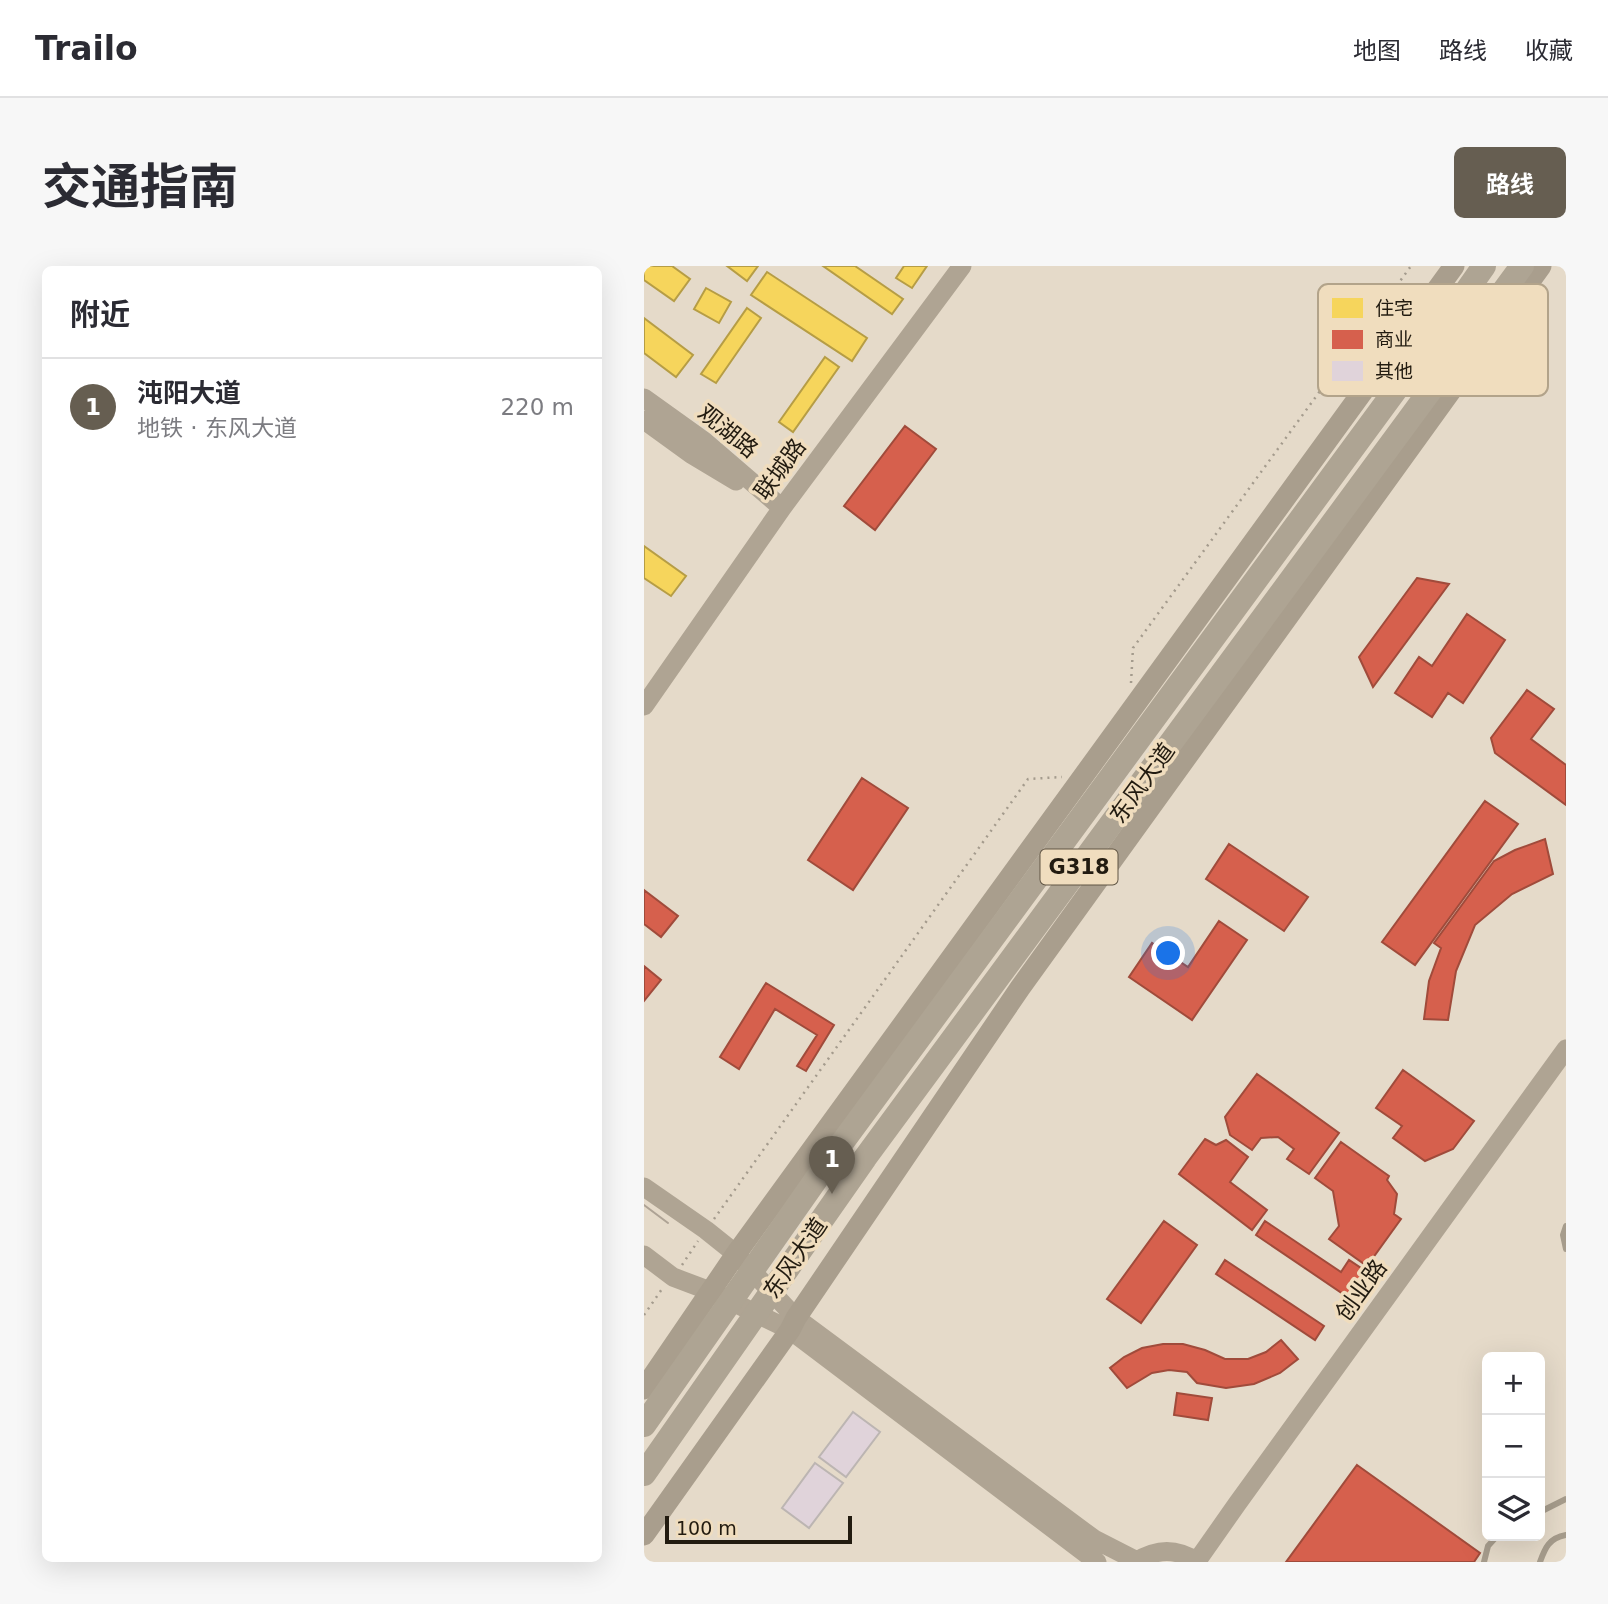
<!DOCTYPE html>
<html lang="zh">
<head>
<meta charset="utf-8">
<style>
  :root { --surface:#fff; --page:#f7f7f7; --text:#2b2b33; --muted:#7c7c81; --line:#e1e1e2; --accent:#665e51 }
  body { margin:0; font-family:"DejaVu Sans","Noto Sans SC",sans-serif; background:var(--page); color:var(--text) }
  .controls { position:absolute; right:21px; bottom:21px; display:grid; overflow:hidden; border-radius:10px; box-shadow:0 7px 28px #0002 }
  .controls button { width:63px; height:63px; display:grid; place-items:center; padding:0; border:0; border-bottom:2px solid var(--line); background:var(--surface); color:var(--text); font:35px sans-serif }
  .scale { position:absolute; left:21px; bottom:18px; width:187px; box-sizing:border-box; padding-left:7px; border:4px solid #221b10; border-top:0; font-size:19px; line-height:24px; white-space:nowrap; color:#221b10; -webkit-text-stroke:5px #f0ddbe; paint-order:stroke }
  .you { position:absolute; left:525px; top:688px; width:24px; height:24px; margin:-18px; border:5px solid #fff; border-radius:50%; background:#1a73e8; box-shadow:0 0 0 10px #1a73e833 }
  .badge { display:grid; place-items:center; width:46px; height:46px; border-radius:50%; background:var(--accent); color:#fff; font-size:23px; font-weight:700 }
  .pin { position:absolute; translate:-50% -58px; filter:drop-shadow(0 2px 4px #0008) }
  .pin::after { content:''; position:absolute; top:37px; width:24px; height:21px; background:inherit; clip-path:polygon(0 0,100% 0,50% 100%) }
  .list { margin:0; padding:0; list-style:none }
  h2 { display:flex; justify-content:space-between; align-items:center; height:91px; margin:0; padding:0 28px; font-size:30px }
  h2 small { font-size:23px; font-weight:400; color:var(--muted) }
  .list li { display:grid; grid-template-columns:46px 1fr auto; gap:21px; align-items:center; box-sizing:border-box; height:98px; padding:0 28px; border-top:2px solid var(--line) }
  .list b { display:block; font-size:26px; white-space:nowrap }
  .list p { margin:0; font-size:23px; white-space:nowrap; color:var(--muted) }
  .list em { font-size:23px; font-style:normal; color:var(--muted) }
  .icon { flex:none; width:38px; height:38px; fill:none; stroke:currentColor; stroke-width:2; stroke-linecap:round; stroke-linejoin:round }
  .map { position:relative; flex:none; width:922px; height:1296px; overflow:hidden; border-radius:10px }
  header { display:flex; align-items:center; gap:42px; box-sizing:border-box; height:98px; padding:0 35px; background:var(--surface); border-bottom:2px solid var(--line) }
  header strong { font-size:33px }
  nav { display:flex; gap:38px; margin-inline-start:auto; font-size:24px }
  .intro { display:flex; align-items:center; justify-content:space-between; box-sizing:border-box; height:168px; padding:0 42px }
  h1 { margin:0; font-size:49px }
  .button { padding:18px 32px; border-radius:10px; background:var(--accent); color:#fff; font-size:24px; font-weight:700 }
  main { display:flex; gap:42px; padding:0 42px }
  aside { flex:1; background:var(--surface); border-radius:10px; box-shadow:0 7px 28px #0002 }
  .map>svg:first-child { display:block }
  .homes { fill:#f6d55c; stroke:#b69d45; stroke-width:2 }
  .shops { fill:#d6604d; stroke:#a04b3b; stroke-width:2 }
  .building { fill:#e0d3da; stroke:#bcb5b2; stroke-width:2 }
  .lines { fill:none; stroke-linecap:round; stroke-linejoin:round }
  .path { stroke:#a49b8d; stroke-width:2.5; stroke-dasharray:2 5; stroke-linecap:butt }
  .lane { stroke:#a69c8c; stroke-width:6 }
  .secondary { stroke:#afa493; stroke-width:19 }
  .primary { stroke:#a99e8d; stroke-width:21 }
  .tram { stroke:#aea395; stroke-width:2 }
  .highway-bridge { stroke:#aea493; stroke-width:24 }
  .labels { text-anchor:middle; stroke-width:7; stroke-linejoin:round; paint-order:stroke }
  .shield { fill:#f0ddbe; stroke:#605544; stroke-width:2 }
  .shield-label { font-size:21px; font-weight:bold; fill:#221b10 }
  .street-label { font-size:23px; fill:#221b10; stroke:#f0ddbe }
  .key { fill:#f0ddbe; stroke:#b2a38a; stroke-width:2 }
  .key-label { font-size:19px; fill:#221b10 }
</style>
</head>
<body>
<header>
<strong>Trailo</strong>
<nav><a>地图</a><a>路线</a><a>收藏</a></nav>
</header>
<div class="intro"><h1>交通指南</h1><a class="button">路线</a></div>
<main>
<aside>
<h2>附近<small></small></h2>
<ul class="list">
<li><span class="badge">1</span><div><b>沌阳大道</b><p>地铁 · 东风大道</p></div><em>220 m</em></li>
</ul>
</aside>
<div class="map">
<svg width="922" height="1296" viewBox="0 0 922 1296">
  <rect width="100%" height="100%" fill="#e5dac9"/>
  <!-- homes -->
  <path class="homes" d="M0,0H28L46,13L30,35L0,14Z
    M83,0H114L103,15Z
    M179,0H211L259,33L248,48Z
    M260,0H283L268,22L252,12Z
    M123,6L223,72L208,95L107,29Z
    M62,22L87,36L75,57L50,43Z
    M103,42L117,52L72,117L57,108Z
    M0,52L49,89L32,111L0,87Z
    M181,91L195,101L149,166L135,156Z
    M0,280L42,310L27,330L0,312Z"/>
  <!-- shops -->
  <path class="shops" d="M261,160L292,183L231,264L200,240Z
    M773,312L805,318L729,421L715,391Z
    M823,348L861,374L819,437L804,427L788,451L751,427L775,391L788,400Z
    M883,424L910,443L887,473L922,499V539L851,487L847,472Z
    M218,512L264,542L209,624L164,594Z
    M841,535L874,558L771,699L738,676Z
    M901,573L909,608L868,628L831,659L812,705L804,754L780,753L785,715L797,682L790,677L850,595L871,584Z
    M585,578L664,631L640,665L562,613Z
    M0,624L34,650L17,671L0,658Z
    M575,655L603,674L548,754L485,711L508,677L544,701Z
    M0,700L17,714L0,735Z
    M122,717L190,759L162,805L153,800L173,769L131,743L95,803L76,791Z
    M759,804L830,855L809,883L781,895L749,872L758,860L732,842Z
    M613,808L695,867L665,908L643,893L650,883L634,871L617,872L608,884L586,869L581,851Z
    M561,873L572,879L582,874L604,891L586,916L623,944L608,964L535,908Z
    M697,876L745,910L743,914L753,928L750,948L757,953L723,1000L685,973L695,960L689,925L671,912Z
    M520,955L553,979L497,1057L463,1033Z
    M621,955L697,1006L705,994L726,1008L708,1034L612,969Z
    M581,994L680,1060L671,1074L572,1008Z
    M637,1074L654,1093L636,1107L610,1118L582,1122L553,1117L543,1106L525,1104L508,1107L483,1122L466,1102L480,1091L498,1082L519,1078H539L561,1084L581,1093H604L622,1086Z
    M533,1127L568,1132L564,1154L530,1149Z
    M713,1199L836,1287L830,1296H642Z"/>
  <!-- building -->
  <path class="building" d="M209,1146L236,1166L202,1211L175,1191Z
    M171,1197L199,1217L165,1262L138,1242Z"/>
  <g class="lines">
    <!-- path -->
    <path class="path" d="M487,417L489,382L767,0
      M70,953L384,513L418,511
      M38,999L54,975
      M0,1049L18,1023"/>
    <!-- lane -->
    <path class="lane" d="M922,960L919,969L922,983
      M896,1246L922,1233
      M840,1296L844,1280L853,1270
      M896,1296C901,1282 905,1272 922,1269"/>
    <!-- secondary -->
    <path class="secondary" d="M0,132L60,175L138,242
      M0,154L47,188L92,215
      M0,440L138,242L318,0
      M0,921L62,964L92,988L152,1052L450,1273L493,1295
      M0,989L29,1011L66,1025L146,1064L453,1296
      M553,1295L593,1238L922,783
      M491,1296C514,1282 532,1282 554,1296"/>
    <!-- primary -->
    <path class="primary" d="M0,1123L92,988L810,0
      M0,1269L146,1064L152,1052L376,722L897,0"/>
    <!-- tram -->
    <path class="tram" d="M0,939L24,957"/>
    <!-- highway-bridge -->
    <path class="highway-bridge" d="M0,1159L192,885L781,84L840,0
      M0,1208L221,892L878,0"/>
  </g>
  <g class="labels">
    <!-- shield labels -->
    <rect class="shield" x="396.5" y="583.5" width="77" height="35" rx="5"/>
    <g class="shield-label">
      <text x="435" y="608">G318</text>
    </g>
    <!-- street labels -->
    <g class="street-label">
      <text transform="translate(84 165) rotate(39)" y="8">观湖路</text>
      <text transform="translate(136 203) rotate(-54)" y="8">联城路</text>
      <text transform="translate(498 517) rotate(-54)" y="8">东风大道</text>
      <text transform="translate(151 992) rotate(-55)" y="8">东风大道</text>
      <text transform="translate(717 1024) rotate(-54)" y="8">创业路</text>
    </g>
  </g>
  <!-- legend -->
  <rect x="674" y="18" width="230" height="112" rx="10" class="key"/>
  <rect x="688" y="32" width="31" height="20" fill="#f6d55c"/>
  <rect x="688" y="64" width="31" height="19" fill="#d6604d"/>
  <rect x="688" y="95" width="31" height="20" fill="#e0d3da"/>
  <g class="key-label">
    <text x="731" y="49">住宅</text>
    <text x="731" y="80">商业</text>
    <text x="731" y="112">其他</text>
  </g>
</svg>
<div class="controls">
<button>+</button>
<button>−</button>
<button><svg class="icon" aria-label="layers" viewBox="0 0 24 24"><path d="M12 4l9 5-9 5-9-5zM3 14l9 5 9-5"/></svg></button>
</div>
<div class="scale">100 m</div>
<div class="you"></div>
<div class="pin badge" style="left:188px;top:928px">1</div>
</div>
</main>
</body>
</html>
